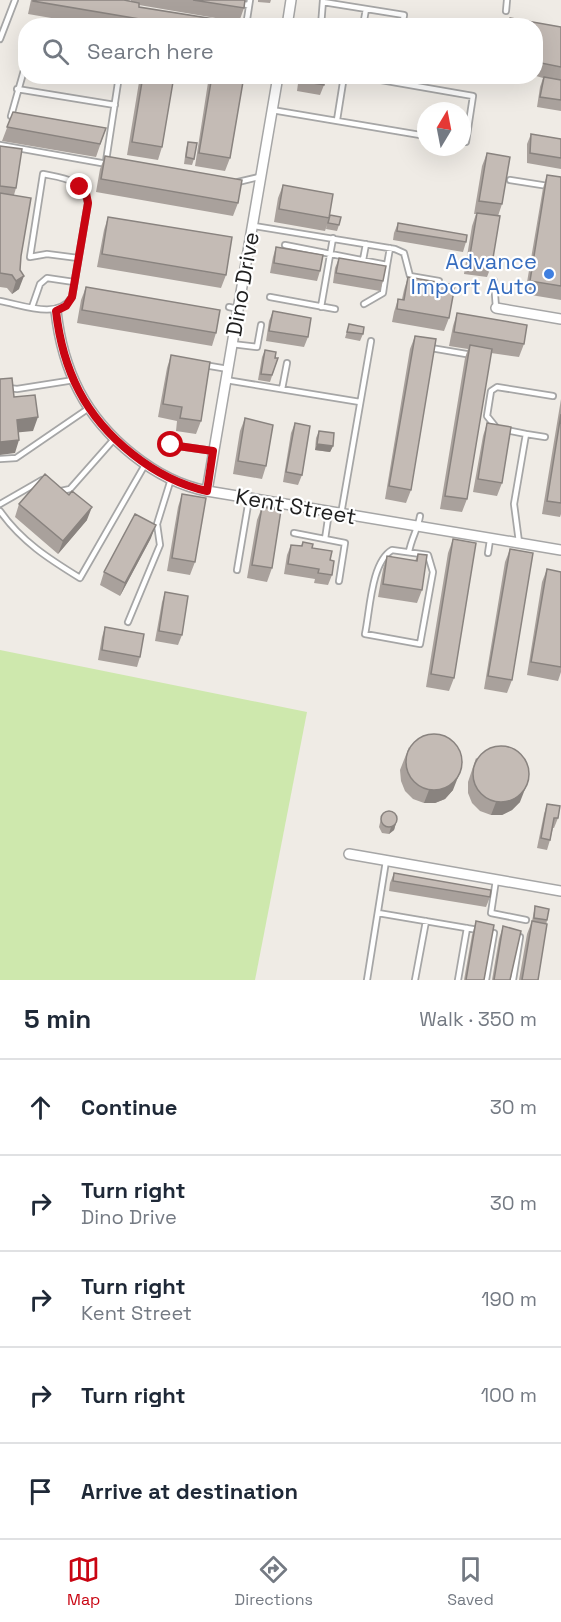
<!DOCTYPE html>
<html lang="en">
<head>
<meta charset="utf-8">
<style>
  :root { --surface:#fff; --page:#f6f6f7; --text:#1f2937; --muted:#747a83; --line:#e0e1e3; --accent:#c90512 }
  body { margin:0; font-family:"Space Grotesk",sans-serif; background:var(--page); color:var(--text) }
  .compass { position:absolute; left:417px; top:102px; width:54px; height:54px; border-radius:50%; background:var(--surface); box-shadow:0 6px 24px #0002; rotate:10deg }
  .stop { position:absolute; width:18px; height:18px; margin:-14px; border:4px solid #c90512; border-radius:50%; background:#fff }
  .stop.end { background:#c90512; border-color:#fff; box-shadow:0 2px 6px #0008 }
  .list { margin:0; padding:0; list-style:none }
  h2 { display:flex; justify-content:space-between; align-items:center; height:78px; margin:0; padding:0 24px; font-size:26px }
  h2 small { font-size:20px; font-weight:400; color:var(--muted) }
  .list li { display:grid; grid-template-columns:39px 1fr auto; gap:18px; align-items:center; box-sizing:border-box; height:96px; padding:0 24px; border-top:2px solid var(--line) }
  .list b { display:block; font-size:22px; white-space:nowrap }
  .list p { margin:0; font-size:20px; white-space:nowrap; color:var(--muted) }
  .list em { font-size:20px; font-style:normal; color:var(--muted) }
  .icon { flex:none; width:33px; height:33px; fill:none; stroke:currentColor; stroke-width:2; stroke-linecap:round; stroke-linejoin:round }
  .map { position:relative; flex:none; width:561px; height:980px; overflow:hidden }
  .search { position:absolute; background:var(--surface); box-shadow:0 6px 24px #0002; left:18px; right:18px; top:18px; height:66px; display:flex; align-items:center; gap:15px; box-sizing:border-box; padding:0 21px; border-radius:24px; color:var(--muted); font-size:22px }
  .sheet { height:558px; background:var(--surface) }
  nav { display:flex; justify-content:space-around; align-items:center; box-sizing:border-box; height:84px; border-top:2px solid var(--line); background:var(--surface); font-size:16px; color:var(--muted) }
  nav a { display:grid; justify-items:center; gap:3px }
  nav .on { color:var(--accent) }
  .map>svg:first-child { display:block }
  .grass { fill:#cee8ad }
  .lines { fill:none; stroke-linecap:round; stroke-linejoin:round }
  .service-casing { stroke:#a6a6a6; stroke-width:8 }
  .minor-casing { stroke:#a6a6a6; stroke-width:12 }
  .service { stroke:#fff; stroke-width:4.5 }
  .minor { stroke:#fff; stroke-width:9 }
  .wall { fill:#a9a19c }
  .shaded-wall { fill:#89837f }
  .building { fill:#c4bbb5; stroke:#89837f; stroke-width:1.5 }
  .route { stroke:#c90512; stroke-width:8 }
  .shop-dot { fill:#3f7fe0; stroke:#fff; stroke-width:2 }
  .labels { text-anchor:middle; stroke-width:4.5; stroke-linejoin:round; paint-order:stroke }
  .shop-label { font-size:22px; fill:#366cbe; stroke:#fff; text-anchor:end }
  .street-label { font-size:22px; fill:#1f1f1f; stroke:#fff }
</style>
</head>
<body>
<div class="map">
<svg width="561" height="980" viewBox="0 0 561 980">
  <rect width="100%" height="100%" fill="#efebe5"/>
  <!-- grass -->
  <path class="grass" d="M0,650L307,712L255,980H0Z"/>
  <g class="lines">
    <!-- service casing -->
    <g class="service-casing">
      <path id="service" d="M323,2L404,15L402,26
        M240,4L249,5
        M506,11L507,0
        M246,26L250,0
        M321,26L323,0
        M363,26L366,9
        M0,39L15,0
        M358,76L473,96L466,142H462
        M17,89L115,105
        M272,110L426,136
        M15,117L11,116L26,63
        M337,120L344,76
        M0,145L107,164
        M106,161L119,76
        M510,180L561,188
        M238,182L259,177
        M254,226L395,249L404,253L410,276L439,281
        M285,245L387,265L390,248
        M363,260L366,244
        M494,281L496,308
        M270,297L335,309
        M0,301C23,305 58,320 72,297L88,203C83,179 63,178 43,174L30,257L47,254L78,258
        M364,304L383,293L387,265
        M32,307L40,284L47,278L74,282
        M229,307L238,309
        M321,307L333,238
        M232,344L257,347L261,325
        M431,348L472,355
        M204,365L228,369
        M226,380L360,402
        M0,387L17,389L74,380
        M282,389L287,363
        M495,426L487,416L491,391L497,387L553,396
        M506,430L526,434L514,504L519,542
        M526,434L545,437
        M171,445L213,451
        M0,459L16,458L89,408
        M61,491L70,489L115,438
        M0,504L42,480
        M0,511C21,541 49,559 80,578L146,463
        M341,514L371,341
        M294,533L345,543L339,581
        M325,539L329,512
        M392,550L428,555L433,572L420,644L365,634C370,611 371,562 392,550Z
        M409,552C411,539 418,529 420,516
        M488,553L490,540
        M237,570L249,499
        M128,622L160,545L157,524L171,479
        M496,880L491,913L526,920
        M378,913L478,930
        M367,980L386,861
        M415,980L426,921
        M458,980L467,928
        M486,980L494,933
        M513,980L520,937L516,936"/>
    </g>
    <!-- minor casing -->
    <g class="minor-casing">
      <path id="minor" d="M287,26L291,0
        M496,308L561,319
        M56,311C59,338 66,366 79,391C103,437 155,481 207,491L561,550
        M207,491L278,76
        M349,854L561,891"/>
    </g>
    <!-- service -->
    <use href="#service" class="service"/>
    <!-- minor -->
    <use href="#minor" class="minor"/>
  </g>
  <!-- wall -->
  <path class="wall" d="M31,0H124L131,1V0H245L244,8L239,22L139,5V7L239,26H98L28,14Z
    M258,0H271L270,3L258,2Z
    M510,18L561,27V111L537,107L540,87L543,78L536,76V26H507Z
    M140,76H174L162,147L158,160L127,155Z
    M209,76H244L230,158L225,171L195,166Z
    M299,76H325L324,85L320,95L297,91Z
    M13,112L106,128L96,157L2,141Z
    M531,134L561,139V169L527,163V144Z
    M188,142L194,159L192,165L184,164L186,149Z
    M0,146L16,188L14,195L21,256L19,289L12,294L7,288L0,287Z
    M487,153L502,204L498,216L492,264L487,277L464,274L472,226L476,214H474L482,166Z
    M105,156L238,203L233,216L96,192L100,169Z
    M547,175L561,177V300L525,294L543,188Z
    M283,185L330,215L339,225L337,231L326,229L327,225L325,231L274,222L278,198Z
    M108,217L226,275L221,288L97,267L104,230Z
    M398,223L466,242L463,252L393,240L394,233Z
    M276,247L320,271L317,281L270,273L273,257Z
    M339,258L383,281L380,291L333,283L335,268Z
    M408,277L449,318L444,331L392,322L394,312L398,299H402L404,290Z
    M86,287L216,333L212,346L77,323L81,300Z
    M273,311L308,337L304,347L266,341L269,321Z
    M457,313L524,344L519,357L491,353L467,499L462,512L440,509L465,358L468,349L449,346L453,326Z
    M349,324L363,334L360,341L345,338Z
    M415,336L411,490L406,503L385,499L410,349Z
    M265,350L275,358H278L270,382L258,380L262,357Z
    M171,355L201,421L196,434L176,431L177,421L158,417L167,368Z
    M561,399V514L560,517L542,514Z
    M245,418L266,466L262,479L233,474L240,431Z
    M295,423L302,475L298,485L283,482L291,433Z
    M487,423L502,483L497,496L473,492L483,436Z
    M319,431L333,446L330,452L315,450L316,438Z
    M182,494L195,562L190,575L167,571L178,507Z
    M69,495L87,520L58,554L15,517L19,504Z
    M262,507L272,568L267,582L247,578L257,520Z
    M151,538L120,596L100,585L104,572Z
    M453,539L454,678L449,691L426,687L448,553Z
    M303,542L330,560L332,575L328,585L314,583L315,579L284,574L287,555L291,545L301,546Z
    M510,549L512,680L507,693L484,689L505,562Z
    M418,554L422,590L417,603L378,597L383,569L387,556L415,561Z
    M547,569L561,572V672L558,681L527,675L542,582Z
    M165,592L182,635L178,645L155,641L162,602Z
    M105,627L140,657L137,667L98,660L102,637Z
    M409,747L453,790L445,799L435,803H424L413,799L405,791L401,781L400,770Z
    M476,758L520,802L512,810L502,815H491L480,811L472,803L468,793V782Z
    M547,804L558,818L554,828H553L550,840L547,850L537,848L544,814Z
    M382,814L396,823L394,830L389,834L382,833L379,827Z
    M394,873L490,897L486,907L389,891L390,883Z
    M535,906L547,920L538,980H519L527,934L532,921Z
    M476,921L484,980H464L472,935Z
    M503,926L510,980H492L499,939Z"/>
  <!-- shaded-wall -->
  <path class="shaded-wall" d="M24,276L19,289L12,294L16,281Z
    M38,417L33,431L12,433L17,420Z
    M19,440L15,453L0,455V442Z
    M317,444L333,446L330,452L315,450Z
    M92,507L87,520L58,554L63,541Z
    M156,525L151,538L120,596L125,583Z
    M462,767L453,790L445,799L435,803H424L429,790Z
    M529,779L520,802L512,810L502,815H491L496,802Z
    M396,823L394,830L389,834L391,827Z"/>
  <!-- building -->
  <path class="building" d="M33,0H124L139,3V7L239,23V26H181L33,1Z
    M193,0H245L244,8Z
    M510,18L561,27V67L536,62V26H508Z
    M143,76H174L162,147L132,142Z
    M212,76H244L230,158L199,153Z
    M301,76H325L324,85L300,81Z
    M544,77L561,80V100L540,97Z
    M13,112L106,128L100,144L7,127Z
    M531,134L561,139V158L530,153Z
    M188,142L197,143L194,159L186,157Z
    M0,146L22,149L16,188L0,186Z
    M487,153L510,157L502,204L479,201Z
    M105,156L242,180L238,203L101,179Z
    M547,175L561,177V286L530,281Z
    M283,185L333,194L329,218L279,209Z
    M0,193L31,198L21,256L20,270L24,276L16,281L12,275L0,273Z
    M477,213L500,216L492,264L469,261Z
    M330,215L341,217L339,225L328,223Z
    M108,217L232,237L226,275L102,254Z
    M398,223L467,235L466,242L397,231Z
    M276,247L323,255L320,271L274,263Z
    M339,258L386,266L383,281L336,273Z
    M408,277L455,285L449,318L397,309L398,299L404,300Z
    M86,287L220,310L216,333L82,310Z
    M273,311L311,318L308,337L269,331Z
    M457,313L527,325L524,344L454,332Z
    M349,324L364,327L363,334L347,332Z
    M415,336L436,339L411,490L389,486Z
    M470,345L492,349L467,499L445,496Z
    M265,350L276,352L275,358H278L272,375L261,374Z
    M171,355L210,362L201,421L180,418L182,407L163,404Z
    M12,378L14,397L35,395L38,417L17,420L19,440L0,442V379Z
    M561,414V503L547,501Z
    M245,418L273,425L266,466L238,461Z
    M295,423L310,426L302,475L286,472Z
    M487,423L511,427L502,483L478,479Z
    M319,431L334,433L333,446L317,444Z
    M45,474L69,495L72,491L92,507L63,541L19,504Z
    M182,494L206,498L195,562L172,558Z
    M262,507L281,510L272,568L252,565Z
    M135,514L156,525L125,583L104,572Z
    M453,539L476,543L454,678L431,674Z
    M303,542L313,544L312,548L332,551L330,560L334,561L332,575L318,573L319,569L288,564L291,545L302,546Z
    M510,549L533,553L512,680L488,676Z
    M418,554L427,555L422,590L383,584L387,556L417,561Z
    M547,569L561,572V667L531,662Z
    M165,592L188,596L182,635L159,631Z
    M105,627L144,634L140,657L102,650Z
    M406 762a28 28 0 1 1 56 0a28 28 0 1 1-56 0Z
    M473 774a28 28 0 1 1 56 0a28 28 0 1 1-56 0Z
    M547,804L560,806L558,818H554L550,840L541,838Z
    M381 819a8 8 0 1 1 16 0a8 8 0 1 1-16 0Z
    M394,873L491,890L490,897L393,881Z
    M535,906L549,909L547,920L534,918Z
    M476,921L494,925L484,980H466Z
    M532,921L547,924L538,980H522Z
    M503,926L521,931L510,980H494Z"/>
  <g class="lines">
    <!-- route -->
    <path class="route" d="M80,187L86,193L88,203L72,297L66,306L56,311C59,338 66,366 79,391C103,437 155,480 207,491L213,451L171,445"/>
  </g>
  <!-- markers -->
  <circle class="shop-dot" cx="549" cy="274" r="6"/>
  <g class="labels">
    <!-- shop labels -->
    <g class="shop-label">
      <text x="537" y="269">Advance<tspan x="537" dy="25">Import Auto</tspan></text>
    </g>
    <!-- street labels -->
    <g class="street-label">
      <text transform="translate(242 284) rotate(-80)" y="8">Dino Drive</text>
      <text transform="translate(296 506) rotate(10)" y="8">Kent Street</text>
    </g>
  </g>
</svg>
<svg class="compass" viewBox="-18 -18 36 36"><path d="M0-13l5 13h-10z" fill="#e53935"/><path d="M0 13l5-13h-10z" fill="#747a83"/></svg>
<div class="stop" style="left:171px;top:445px"></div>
<div class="stop end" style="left:80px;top:187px"></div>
<div class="search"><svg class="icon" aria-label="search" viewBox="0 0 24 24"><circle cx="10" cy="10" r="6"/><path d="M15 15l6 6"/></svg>Search here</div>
</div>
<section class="sheet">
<h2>5 min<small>Walk · 350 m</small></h2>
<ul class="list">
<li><svg class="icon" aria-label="ahead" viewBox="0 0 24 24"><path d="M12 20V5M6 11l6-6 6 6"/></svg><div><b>Continue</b></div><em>30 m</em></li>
<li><svg class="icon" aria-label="right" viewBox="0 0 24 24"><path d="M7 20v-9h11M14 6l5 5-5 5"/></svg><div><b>Turn right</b><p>Dino Drive</p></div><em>30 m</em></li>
<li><svg class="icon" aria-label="right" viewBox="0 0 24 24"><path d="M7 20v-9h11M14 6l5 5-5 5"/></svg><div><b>Turn right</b><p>Kent Street</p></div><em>190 m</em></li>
<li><svg class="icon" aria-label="right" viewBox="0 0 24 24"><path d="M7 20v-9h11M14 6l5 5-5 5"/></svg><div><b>Turn right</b></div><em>100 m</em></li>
<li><svg class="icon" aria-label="arrive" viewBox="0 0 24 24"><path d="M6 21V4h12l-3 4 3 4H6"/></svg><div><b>Arrive at destination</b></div></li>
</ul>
</section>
<nav>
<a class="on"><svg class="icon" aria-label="map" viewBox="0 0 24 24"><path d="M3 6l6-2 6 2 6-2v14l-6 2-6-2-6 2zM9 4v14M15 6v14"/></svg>Map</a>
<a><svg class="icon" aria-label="directions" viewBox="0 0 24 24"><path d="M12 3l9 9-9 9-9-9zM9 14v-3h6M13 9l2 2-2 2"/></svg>Directions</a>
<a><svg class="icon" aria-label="saved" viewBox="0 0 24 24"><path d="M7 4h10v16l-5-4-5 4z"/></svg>Saved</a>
</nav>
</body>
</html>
